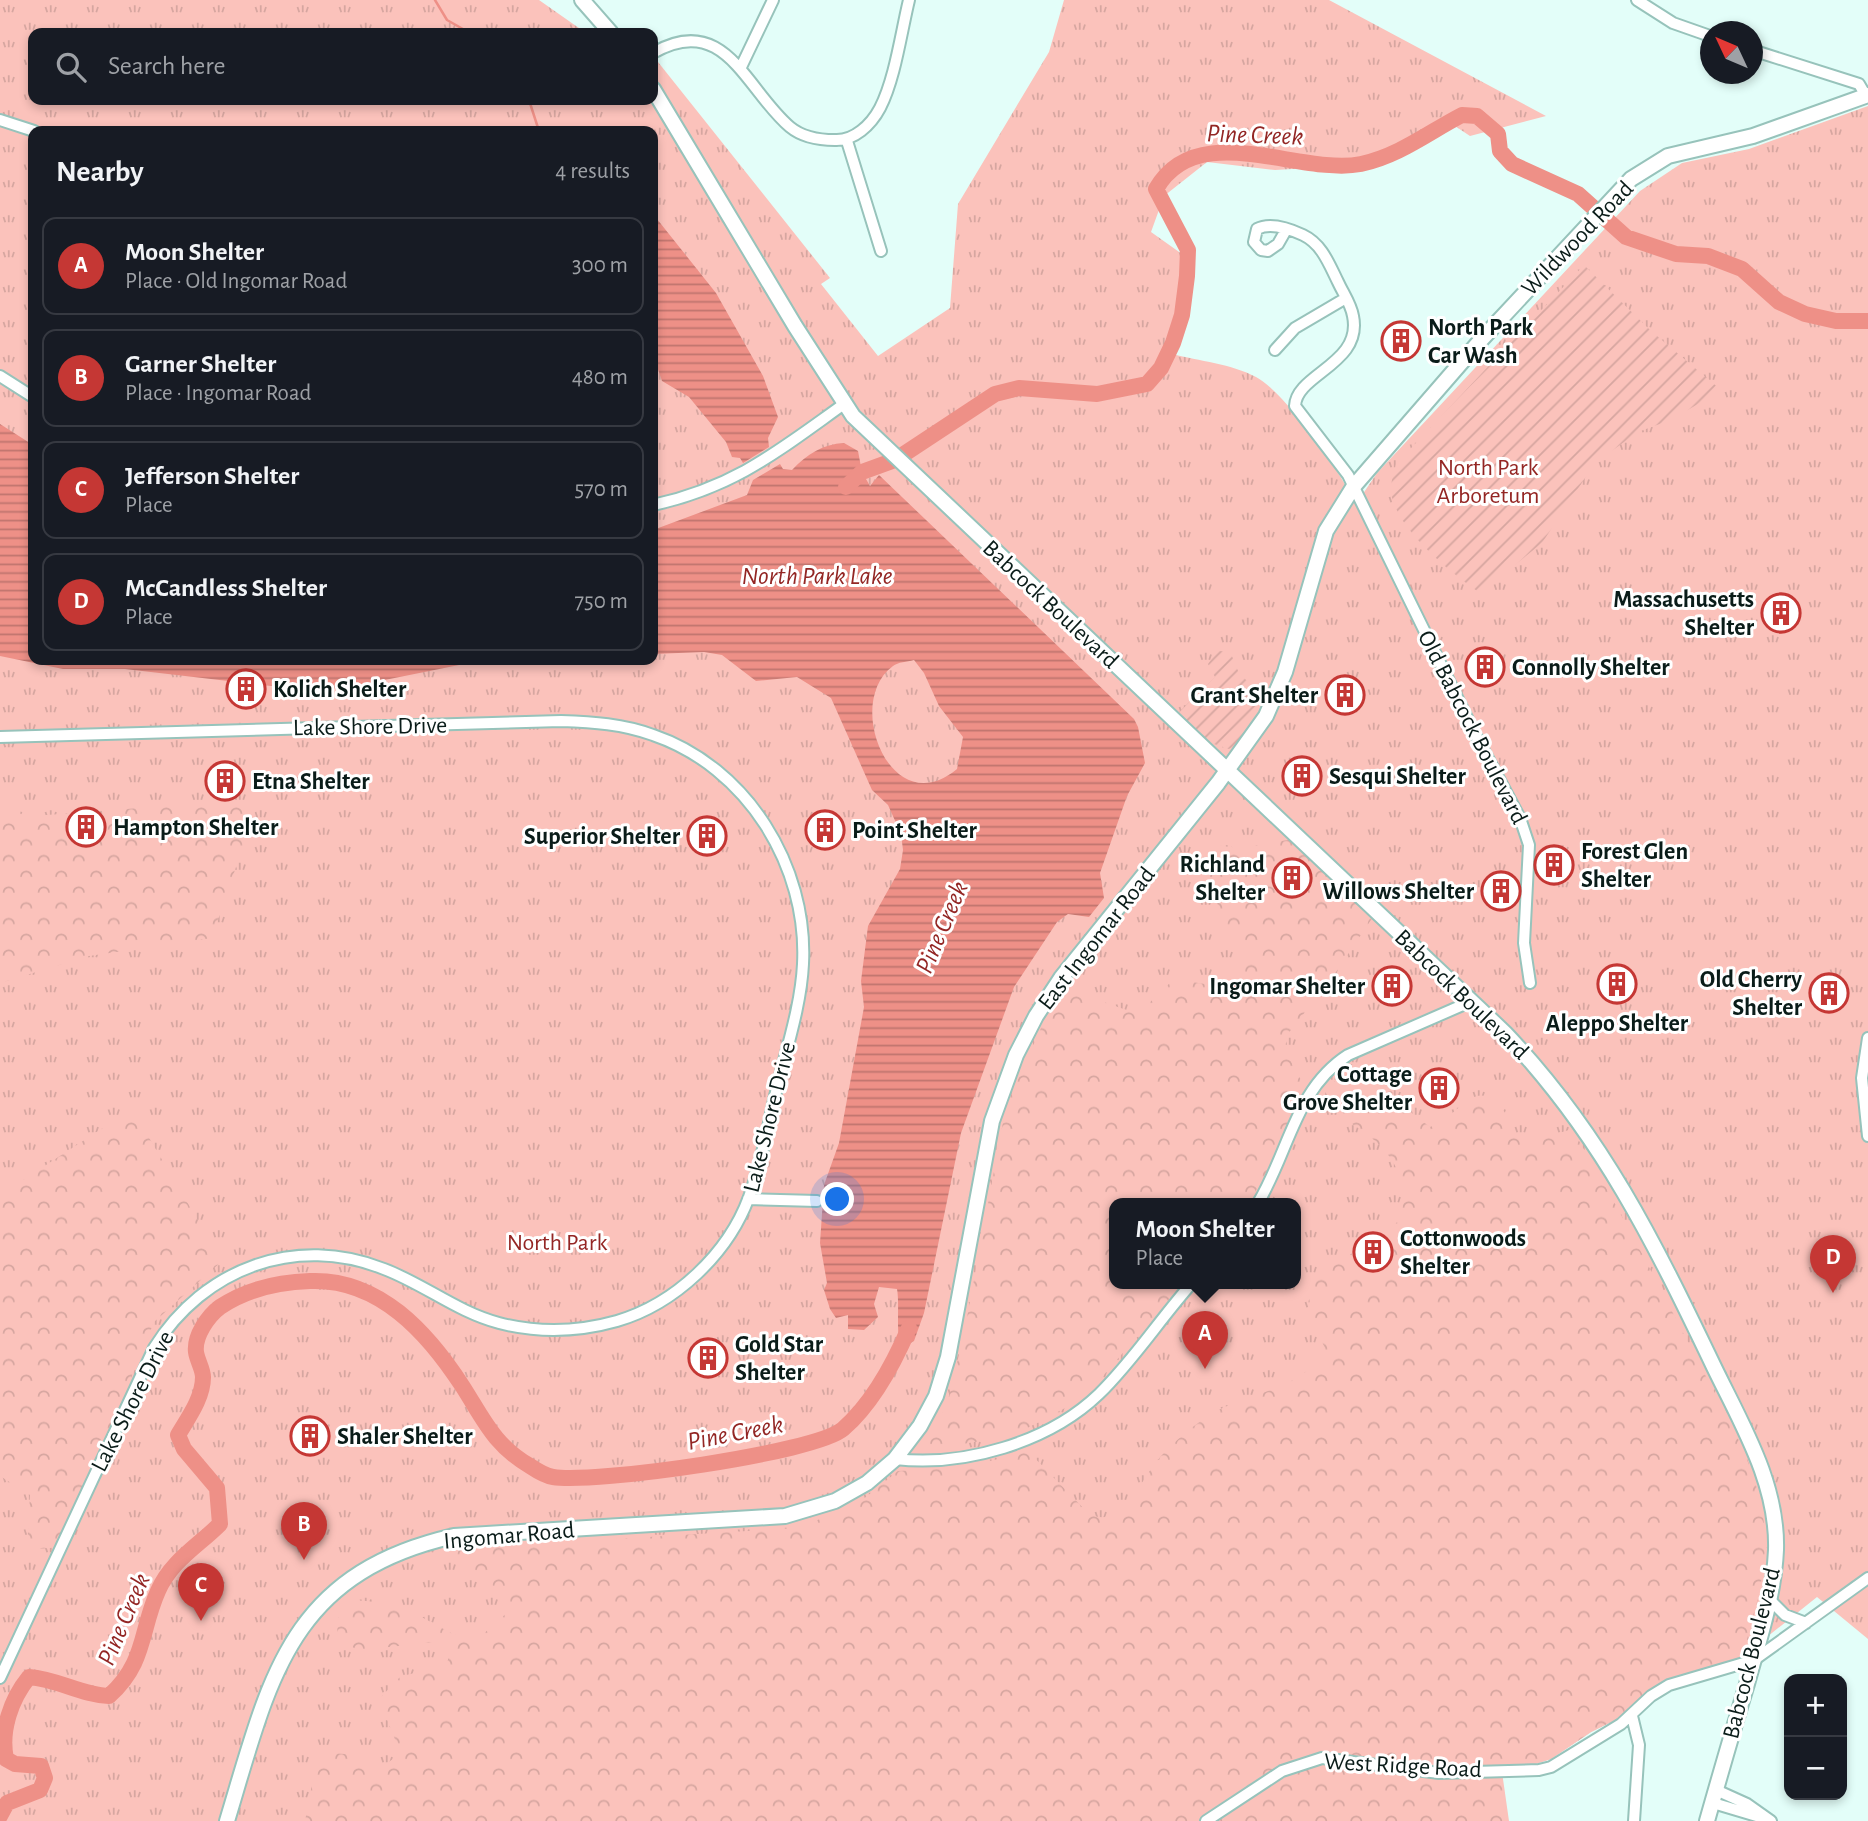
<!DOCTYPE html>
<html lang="en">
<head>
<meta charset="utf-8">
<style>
  :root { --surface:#171b24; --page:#20242c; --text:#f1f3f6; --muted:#9ea1a6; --line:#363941; --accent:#c53734 }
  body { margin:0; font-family:"Alegreya Sans",sans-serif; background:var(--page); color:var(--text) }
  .controls { position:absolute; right:21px; bottom:21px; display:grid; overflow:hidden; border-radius:14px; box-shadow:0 4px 10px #0003 }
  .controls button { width:63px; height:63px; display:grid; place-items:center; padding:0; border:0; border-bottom:2px solid var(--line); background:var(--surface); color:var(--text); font:35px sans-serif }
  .compass { position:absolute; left:1700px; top:21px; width:63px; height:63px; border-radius:50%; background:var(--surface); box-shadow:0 4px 10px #0003; rotate:314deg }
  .you { position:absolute; left:838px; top:1200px; width:24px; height:24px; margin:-18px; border:5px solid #fff; border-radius:50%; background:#1a73e8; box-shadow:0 0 0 10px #1a73e833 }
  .badge { display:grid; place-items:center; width:46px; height:46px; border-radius:50%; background:var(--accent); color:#fff; font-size:23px; font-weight:700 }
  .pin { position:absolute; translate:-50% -58px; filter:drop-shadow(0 2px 4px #0008) }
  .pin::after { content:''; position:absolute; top:37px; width:24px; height:21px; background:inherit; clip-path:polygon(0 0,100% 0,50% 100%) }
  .popup { position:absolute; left:1109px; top:1198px; width:192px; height:91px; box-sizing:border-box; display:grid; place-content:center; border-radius:14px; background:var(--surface); filter:drop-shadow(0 2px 5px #0005); font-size:23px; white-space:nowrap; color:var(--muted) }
  .popup b { font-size:26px; color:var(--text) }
  .popup::after { content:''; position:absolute; left:50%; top:100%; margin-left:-14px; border:14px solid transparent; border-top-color:var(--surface) }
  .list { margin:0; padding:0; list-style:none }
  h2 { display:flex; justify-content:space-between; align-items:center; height:91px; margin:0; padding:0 28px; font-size:30px }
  h2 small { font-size:23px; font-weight:400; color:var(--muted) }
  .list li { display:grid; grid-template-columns:46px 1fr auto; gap:21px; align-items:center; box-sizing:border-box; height:98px; margin:0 14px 14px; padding:0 14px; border:2px solid var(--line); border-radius:14px }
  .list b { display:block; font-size:26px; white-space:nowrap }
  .list p { margin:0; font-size:23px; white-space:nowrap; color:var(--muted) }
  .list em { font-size:23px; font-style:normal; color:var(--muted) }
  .icon { flex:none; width:38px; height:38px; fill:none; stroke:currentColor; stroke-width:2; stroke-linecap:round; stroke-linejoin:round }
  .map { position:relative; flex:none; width:1868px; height:1821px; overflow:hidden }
  .search { position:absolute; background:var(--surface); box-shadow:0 4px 10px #0003; left:28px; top:28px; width:630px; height:77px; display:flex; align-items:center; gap:18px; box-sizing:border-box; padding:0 24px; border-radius:14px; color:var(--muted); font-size:26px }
  .panel { position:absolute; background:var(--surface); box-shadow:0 4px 10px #0003; left:28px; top:126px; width:630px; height:539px; border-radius:14px }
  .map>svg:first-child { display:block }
  .grass { fill:url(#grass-tufts); fill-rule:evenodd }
  .forest { fill:url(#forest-crowns) }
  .garden { fill:url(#garden-furrows) }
  .water { fill:url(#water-rules); fill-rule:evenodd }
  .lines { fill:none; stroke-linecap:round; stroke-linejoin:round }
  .stream { stroke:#ee9087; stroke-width:2.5 }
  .river { stroke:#ee9087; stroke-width:16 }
  .minor-casing { stroke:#97c3bb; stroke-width:14 }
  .major-casing { stroke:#97c3bb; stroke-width:18 }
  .minor { stroke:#fff; stroke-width:10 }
  .major { stroke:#fff; stroke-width:14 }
  .labels { text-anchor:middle; stroke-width:6; stroke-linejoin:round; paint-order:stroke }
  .street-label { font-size:24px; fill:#0a1c19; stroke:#fff }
  .poi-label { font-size:24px; font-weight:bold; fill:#0a1c19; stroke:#fff; text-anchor:start }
  .park-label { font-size:24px; fill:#942624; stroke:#fff }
  .water-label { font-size:26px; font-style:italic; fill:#932624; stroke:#fff }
</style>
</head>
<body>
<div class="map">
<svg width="1868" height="1821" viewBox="0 0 1868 1821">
  <defs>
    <pattern id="grass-tufts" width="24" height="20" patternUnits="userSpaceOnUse" patternTransform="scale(1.75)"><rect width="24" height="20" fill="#fbc2bb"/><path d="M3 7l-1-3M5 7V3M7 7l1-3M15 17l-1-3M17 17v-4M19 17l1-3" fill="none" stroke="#d6a6a0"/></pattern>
    <pattern id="forest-crowns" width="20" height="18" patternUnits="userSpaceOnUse" patternTransform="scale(1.75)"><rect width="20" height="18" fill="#fbc2bb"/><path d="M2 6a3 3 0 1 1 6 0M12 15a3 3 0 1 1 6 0" fill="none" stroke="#d6a6a0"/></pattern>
    <pattern id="garden-furrows" width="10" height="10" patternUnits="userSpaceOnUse" patternTransform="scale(1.75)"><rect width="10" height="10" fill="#fbc2bb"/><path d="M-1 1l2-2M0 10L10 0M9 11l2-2" fill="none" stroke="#d6a6a0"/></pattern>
    <pattern id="water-rules" width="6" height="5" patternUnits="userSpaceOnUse" patternTransform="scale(1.75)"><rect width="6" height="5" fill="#ee9087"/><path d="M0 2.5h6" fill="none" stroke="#bf756e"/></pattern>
  </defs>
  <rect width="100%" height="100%" fill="#e3fef9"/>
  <!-- grass -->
  <path class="grass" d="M0,0H539L586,33H33V100H653V66L658,62L830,278L821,284L878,356L950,308L958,204L1049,52L1064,0H1329L1546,116L1470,136L1449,122L1360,165L1275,170L1207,162L1164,196L1151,232L1189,259L1172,354C1199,361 1232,364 1256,377C1286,393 1341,473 1356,504L1377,473L1640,191L1682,163L1749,149L1868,106V1639L1817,1597L1742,1657L1661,1682L1625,1715L1591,1732L1551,1759L1536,1763L1483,1735L1407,1821H0ZM33,131H653V660H33ZM1114,1203H1296V1283H1114Z"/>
  <!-- forest -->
  <path class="forest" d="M259,799L212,938L89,956L0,983V804L33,816Z
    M1299,838L1377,911L1334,975L1287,1035L1285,1050L1303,1084L1272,1162L1249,1203H1114V1283H1183L1084,1398L1014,1435L912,1453L946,1408L964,1334L1006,1106L1045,1019L1068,984L1084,995L1135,1013L1142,1010L1174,979L1223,987L1239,972L1241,950L1219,921L1217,900L1205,881L1203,857L1213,845L1241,848Z
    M1350,1064C1376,1066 1387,1087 1403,1105C1411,1113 1421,1120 1430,1127C1459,1118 1475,1073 1503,1110C1509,1117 1509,1127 1514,1135L1559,1133L1572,1129C1616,1202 1655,1278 1694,1354C1723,1410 1763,1472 1765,1537C1766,1578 1753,1618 1742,1657L1661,1682L1625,1715L1591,1732L1551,1759L1536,1764L1501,1765L1509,1821H305L313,1779L329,1753L345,1754L379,1769L397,1756L396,1742L379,1699L400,1677L443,1665L448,1660V1651L435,1642L361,1650L354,1648L337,1633L339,1613L351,1600L396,1603L451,1633L472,1638L480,1637L509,1611L499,1591L450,1549L797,1528L856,1505L898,1471L961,1468L1002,1458L1025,1448L1090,1515L1103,1518C1141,1498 1134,1490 1157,1461C1169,1446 1189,1429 1205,1418C1242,1391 1309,1392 1324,1346L1312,1321L1308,1303L1314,1283L1339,1258L1374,1246L1401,1218C1417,1132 1325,1127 1325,1092Z
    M132,1109L222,1261L154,1322L61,1547L27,1550L30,1495L0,1476V1195Z"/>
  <!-- garden -->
  <path class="garden" d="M1584,265L1650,330L1721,390L1673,419L1638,432L1595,463L1542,543L1480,593C1451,573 1395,528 1391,492C1390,484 1394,473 1396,464Z
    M1217,651C1238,650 1231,664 1242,676C1247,682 1259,689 1266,693C1257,711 1250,738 1229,749L1211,743L1178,713L1215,677L1208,664Z"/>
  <!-- water -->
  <path class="water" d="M653,214L716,293L763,376L778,417L768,438L769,447L743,463L740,458L732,457L726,442L689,397L662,381L653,355Z
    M0,424L33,445V660H616L604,663L479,661L340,689L272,686L125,669H63L0,656Z
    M844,443L858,451L862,472L870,486L879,475L1134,719L1138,727L1145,763L1127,796L1100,873L1104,898L1089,917L1068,914L1057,922L1014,987L961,1133L924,1313L914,1341L902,1348C895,1337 900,1305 897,1289L879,1287L874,1304L878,1317L864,1330L848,1329V1315L836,1318L830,1309L824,1290L827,1283L820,1243L824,1185L839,1143L864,1007L861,981L868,926L900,869L903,850L901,834L888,805L872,790L831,698L797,677L756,681L722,655L704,652L653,654V530L747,495L753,480L780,464L783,469L792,470C807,454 823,444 844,443ZM914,660L924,673L939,706L963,737L957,769C891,824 843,702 893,666C898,662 907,662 914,660Z"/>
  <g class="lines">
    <!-- stream -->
    <path class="stream" d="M435,0L447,20L470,33
      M529,100L539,131"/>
    <!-- river -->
    <path class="river" d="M846,487L862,472L895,460L995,394L1019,388L1097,394L1147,384L1161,368L1173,343L1182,315L1187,276L1188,250L1156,189C1197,117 1299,176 1361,164C1399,156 1429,132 1462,115L1477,116L1498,134L1500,151L1512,164L1578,194L1626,237L1676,254L1708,256L1742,269L1779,302L1805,314L1836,321H1868
      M0,1816L7,1803L40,1790L45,1778L41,1766L15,1764L6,1759C0,1731 11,1699 29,1677C58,1679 81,1695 109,1696C146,1663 140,1631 158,1591C171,1561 198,1546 220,1524L217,1488L184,1449L178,1435C188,1418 203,1398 203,1377C203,1369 197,1360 196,1352C194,1336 208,1316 220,1307C247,1289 279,1282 310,1281C379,1278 428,1333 463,1387C484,1420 494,1445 530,1466C536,1470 546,1476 553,1477C594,1484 815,1453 843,1429C873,1403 894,1363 909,1328"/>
    <!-- minor casing -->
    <g class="minor-casing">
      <path id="minor" d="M1637,0L1673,23L1710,36
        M1752,50L1859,84L1866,96
        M653,53C725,11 746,90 790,127C802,137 820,140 835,140C854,141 871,125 880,108C895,79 901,33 909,0
        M741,67L773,0
        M0,120L34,131
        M847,141L881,251
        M1286,230L1278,244L1268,251L1261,250L1254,242L1257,229C1270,222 1290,229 1303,235C1322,244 1329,264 1338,282C1343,293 1351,304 1353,316C1363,364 1296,374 1295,406L1348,475L1476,736L1520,818L1529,845L1524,943L1530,983
        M1275,350L1295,328L1346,298
        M0,376L33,397
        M653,505C735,487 778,451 844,404
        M0,737L561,721C593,722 623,724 653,735C747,767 808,866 803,964C801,1005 787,1047 777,1088C768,1124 762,1162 749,1197C728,1254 675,1304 617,1321C578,1332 538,1333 499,1323C457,1312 424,1284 384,1269C296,1234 204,1268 154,1348L0,1678
        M1868,1038L1862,1078L1868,1136
        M748,1199L817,1201
        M1258,1203C1289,1152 1295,1089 1348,1055L1472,1001
        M895,1459C963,1467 1048,1443 1099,1394C1133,1361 1160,1319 1192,1283
        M1770,1600L1785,1615L1806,1623
        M1632,1716L1639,1745L1634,1821
        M1716,1790L1747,1804L1771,1821
        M1713,1803L1760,1817
        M1206,1821L1282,1771L1322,1758L1439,1773L1539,1770L1551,1767L1621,1724L1651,1696L1669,1685L1754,1660L1868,1578"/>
    </g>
    <!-- major casing -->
    <g class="major-casing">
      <path id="major" d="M582,0L611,33
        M653,89L795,326L853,416L1505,1033C1602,1135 1654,1242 1714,1367C1742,1425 1778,1484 1776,1550C1774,1596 1759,1640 1747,1684C1733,1730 1720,1775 1707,1821
        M227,1821C270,1679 288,1574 454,1536L785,1516L835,1501L867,1483L895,1459L920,1426L936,1396L948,1357L992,1121L1016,1055L1036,1016L1061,978L1218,783L1266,716L1285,672L1326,531L1354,486L1480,341L1631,179L1668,156L1753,136L1868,95"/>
    </g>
    <!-- minor -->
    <use href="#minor" class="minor"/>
    <!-- major -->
    <use href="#major" class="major"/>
  </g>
  <!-- icons -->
  <defs>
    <g id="building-ring" transform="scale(2.0125)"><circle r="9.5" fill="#fff" stroke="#c53734" stroke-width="1.5"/><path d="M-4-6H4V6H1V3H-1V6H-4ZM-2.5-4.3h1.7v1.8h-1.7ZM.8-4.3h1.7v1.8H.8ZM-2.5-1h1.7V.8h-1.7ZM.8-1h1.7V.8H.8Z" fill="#c53734"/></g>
  </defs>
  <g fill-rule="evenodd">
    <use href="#building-ring" x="1401" y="341"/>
    <use href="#building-ring" x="1781" y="613"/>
    <use href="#building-ring" x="1485" y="667"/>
    <use href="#building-ring" x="246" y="689"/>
    <use href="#building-ring" x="1345" y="695"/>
    <use href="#building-ring" x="1302" y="776"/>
    <use href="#building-ring" x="225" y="781"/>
    <use href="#building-ring" x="86" y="827"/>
    <use href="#building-ring" x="825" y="830"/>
    <use href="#building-ring" x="707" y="836"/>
    <use href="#building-ring" x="1554" y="865"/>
    <use href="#building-ring" x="1292" y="878"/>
    <use href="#building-ring" x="1501" y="891"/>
    <use href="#building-ring" x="1617" y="984"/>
    <use href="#building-ring" x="1392" y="986"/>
    <use href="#building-ring" x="1829" y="993"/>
    <use href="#building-ring" x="1439" y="1088"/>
    <use href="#building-ring" x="1373" y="1252"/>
    <use href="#building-ring" x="708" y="1358"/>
    <use href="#building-ring" x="310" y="1436"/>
  </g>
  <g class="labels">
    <!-- street labels -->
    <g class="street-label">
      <text transform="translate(1577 238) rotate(-46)" y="8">Wildwood Road</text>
      <text transform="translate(1051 604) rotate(43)" y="8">Babcock Boulevard</text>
      <text transform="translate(370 726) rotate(-1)" y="8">Lake Shore Drive</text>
      <text transform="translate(1473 727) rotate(63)" y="8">Old Babcock Boulevard</text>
      <text transform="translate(1096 938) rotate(-52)" y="8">East Ingomar Road</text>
      <text transform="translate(1462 994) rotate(44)" y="8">Babcock Boulevard</text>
      <text transform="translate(769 1117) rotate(-76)" y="8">Lake Shore Drive</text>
      <text transform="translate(132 1401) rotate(-63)" y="8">Lake Shore Drive</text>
      <text transform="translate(509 1535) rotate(-5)" y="8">Ingomar Road</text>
      <text transform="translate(1751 1653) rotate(-76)" y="8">Babcock Boulevard</text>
      <text transform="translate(1403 1765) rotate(3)" y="8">West Ridge Road</text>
    </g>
    <!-- poi labels -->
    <g class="poi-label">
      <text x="1428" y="335">North Park<tspan x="1428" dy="28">Car Wash</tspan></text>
      <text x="1754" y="607" text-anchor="end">Massachusetts<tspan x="1754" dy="28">Shelter</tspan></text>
      <text x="1512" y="675">Connolly Shelter</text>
      <text x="273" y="697">Kolich Shelter</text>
      <text x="1318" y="703" text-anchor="end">Grant Shelter</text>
      <text x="1329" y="784">Sesqui Shelter</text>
      <text x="252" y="789">Etna Shelter</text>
      <text x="113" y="835">Hampton Shelter</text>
      <text x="852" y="838">Point Shelter</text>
      <text x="680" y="844" text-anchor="end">Superior Shelter</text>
      <text x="1581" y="859">Forest Glen<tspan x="1581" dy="28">Shelter</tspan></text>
      <text x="1265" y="872" text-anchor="end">Richland<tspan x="1265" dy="28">Shelter</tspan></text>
      <text x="1474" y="899" text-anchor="end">Willows Shelter</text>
      <text x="1802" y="987" text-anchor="end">Old Cherry<tspan x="1802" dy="28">Shelter</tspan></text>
      <text x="1365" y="994" text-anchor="end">Ingomar Shelter</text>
      <text x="1617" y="1031" text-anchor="middle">Aleppo Shelter</text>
      <text x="1412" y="1082" text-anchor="end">Cottage<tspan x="1412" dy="28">Grove Shelter</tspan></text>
      <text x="1400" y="1246">Cottonwoods<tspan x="1400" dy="28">Shelter</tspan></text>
      <text x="735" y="1352">Gold Star<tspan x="735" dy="28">Shelter</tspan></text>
      <text x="337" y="1444">Shaler Shelter</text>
    </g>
    <!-- park labels -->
    <g class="park-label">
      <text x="1488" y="475">North Park<tspan x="1488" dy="28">Arboretum</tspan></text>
      <text x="557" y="1250">North Park</text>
    </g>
    <!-- water labels -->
    <g class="water-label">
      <text transform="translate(1255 134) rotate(2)" y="9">Pine Creek</text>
      <text x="817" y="584">North Park Lake</text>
      <text transform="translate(941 927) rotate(-67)" y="9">Pine Creek</text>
      <text transform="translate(735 1432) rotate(-11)" y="9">Pine Creek</text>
      <text transform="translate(123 1619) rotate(-67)" y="9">Pine Creek</text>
    </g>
  </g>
</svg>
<div class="controls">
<button>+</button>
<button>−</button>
</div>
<svg class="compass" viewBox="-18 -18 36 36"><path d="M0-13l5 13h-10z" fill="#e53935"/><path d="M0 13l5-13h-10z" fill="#9ea1a6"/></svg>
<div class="you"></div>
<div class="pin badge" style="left:1205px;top:1369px">A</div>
<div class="popup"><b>Moon Shelter</b>Place</div>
<div class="pin badge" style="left:304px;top:1560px">B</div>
<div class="pin badge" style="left:201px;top:1621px">C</div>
<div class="pin badge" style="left:1833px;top:1293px">D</div>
<div class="search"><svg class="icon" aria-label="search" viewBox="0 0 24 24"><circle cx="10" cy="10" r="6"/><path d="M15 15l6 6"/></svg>Search here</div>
<section class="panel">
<h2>Nearby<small>4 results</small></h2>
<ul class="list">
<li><span class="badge">A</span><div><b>Moon Shelter</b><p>Place · Old Ingomar Road</p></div><em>300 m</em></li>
<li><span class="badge">B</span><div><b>Garner Shelter</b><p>Place · Ingomar Road</p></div><em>480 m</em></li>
<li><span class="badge">C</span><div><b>Jefferson Shelter</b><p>Place</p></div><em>570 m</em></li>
<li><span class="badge">D</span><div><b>McCandless Shelter</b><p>Place</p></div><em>750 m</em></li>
</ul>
</section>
</div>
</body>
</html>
